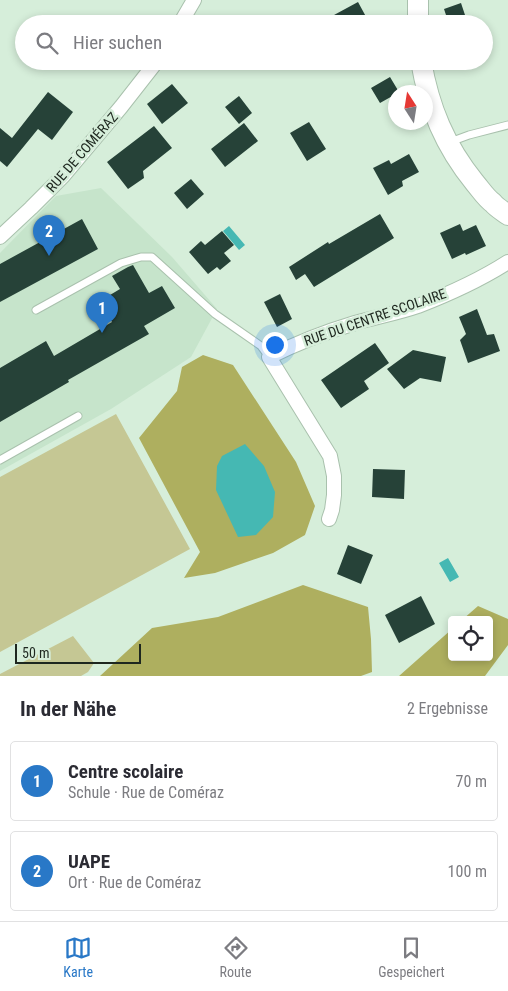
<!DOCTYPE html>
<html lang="de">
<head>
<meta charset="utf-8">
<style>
  :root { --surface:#fff; --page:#f7f7f7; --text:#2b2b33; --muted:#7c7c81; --line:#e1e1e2; --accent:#2978c7 }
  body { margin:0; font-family:"Roboto Condensed",sans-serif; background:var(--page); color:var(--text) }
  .controls { position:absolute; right:15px; bottom:15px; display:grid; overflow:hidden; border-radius:5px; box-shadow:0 2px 8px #0003 }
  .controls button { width:45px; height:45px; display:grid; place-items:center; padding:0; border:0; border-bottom:1px solid var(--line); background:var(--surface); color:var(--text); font:25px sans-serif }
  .compass { position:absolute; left:388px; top:85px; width:45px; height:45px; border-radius:50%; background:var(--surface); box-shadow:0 2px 8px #0003; rotate:348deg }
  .scale { position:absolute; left:15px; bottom:12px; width:126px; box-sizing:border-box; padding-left:5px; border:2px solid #1e271f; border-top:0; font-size:14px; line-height:18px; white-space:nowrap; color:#1e271f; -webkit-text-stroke:4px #d6eeda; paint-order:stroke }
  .you { position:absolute; left:274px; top:344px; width:18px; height:18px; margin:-12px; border:4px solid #fff; border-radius:50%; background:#1a73e8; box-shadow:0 0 0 8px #1a73e833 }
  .badge { display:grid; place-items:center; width:32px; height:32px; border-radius:50%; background:var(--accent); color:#fff; font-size:16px; font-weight:700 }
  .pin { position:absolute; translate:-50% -41px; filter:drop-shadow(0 1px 2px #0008) }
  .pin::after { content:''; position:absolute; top:26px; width:18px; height:15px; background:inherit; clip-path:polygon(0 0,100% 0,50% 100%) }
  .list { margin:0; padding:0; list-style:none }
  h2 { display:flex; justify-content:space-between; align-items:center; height:65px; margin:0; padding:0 20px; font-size:21px }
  h2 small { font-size:16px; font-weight:400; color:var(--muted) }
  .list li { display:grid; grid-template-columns:32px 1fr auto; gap:15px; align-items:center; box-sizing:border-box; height:80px; margin:0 10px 10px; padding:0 10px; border:1px solid var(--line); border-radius:5px }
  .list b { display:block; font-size:19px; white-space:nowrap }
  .list p { margin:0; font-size:16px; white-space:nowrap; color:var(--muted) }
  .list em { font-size:16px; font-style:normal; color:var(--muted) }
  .icon { flex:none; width:28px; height:28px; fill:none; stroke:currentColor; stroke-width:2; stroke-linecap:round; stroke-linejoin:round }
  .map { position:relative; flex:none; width:508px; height:676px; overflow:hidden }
  .search { position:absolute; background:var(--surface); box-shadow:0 2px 8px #0003; left:15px; right:15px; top:15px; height:55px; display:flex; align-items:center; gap:12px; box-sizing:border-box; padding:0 18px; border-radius:28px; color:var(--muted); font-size:19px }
  .sheet { height:245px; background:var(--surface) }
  nav { display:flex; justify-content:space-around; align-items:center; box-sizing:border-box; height:70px; border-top:1px solid var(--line); background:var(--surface); font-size:14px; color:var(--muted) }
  nav a { display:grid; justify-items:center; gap:2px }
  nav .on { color:var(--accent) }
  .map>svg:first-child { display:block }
  .built { fill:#c6e4cb }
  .green { fill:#c5c794 }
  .forest { fill:#aeaf5f }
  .water { fill:#45b8b3 }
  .building { fill:#264238 }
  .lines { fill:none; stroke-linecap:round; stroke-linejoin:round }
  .lane-casing { stroke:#a9c1ad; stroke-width:9 }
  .street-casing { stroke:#a9c1ad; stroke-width:16 }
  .secondary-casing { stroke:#a9c1ad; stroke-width:22 }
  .lane { stroke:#fff; stroke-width:7 }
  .street { stroke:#fff; stroke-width:14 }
  .secondary { stroke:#fff; stroke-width:20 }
  .labels { text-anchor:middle; stroke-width:5; stroke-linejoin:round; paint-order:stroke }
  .street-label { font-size:14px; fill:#1e271f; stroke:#d6eeda }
</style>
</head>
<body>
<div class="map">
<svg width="508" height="676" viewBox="0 0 508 676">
  <rect width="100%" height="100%" fill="#d6eeda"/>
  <!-- built -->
  <path class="built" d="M101,188L172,257L217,309L191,357L111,409L0,471V253L56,196Z"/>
  <!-- green -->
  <path class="green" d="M116,414L190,549L0,652V477Z
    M73,636L94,663L88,672L81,676H0V674Z"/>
  <!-- forest -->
  <path class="forest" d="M203,355L233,365L296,462L315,506L305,535L273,553L215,573L184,578L200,552L139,438L177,391L182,367Z
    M303,585L368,607L371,639L372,672L361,676H100L152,628L218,617Z
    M478,606L508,619V645L485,676H399L452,629V657H489V620H462Z"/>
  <!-- water -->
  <path class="water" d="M229,226L245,245L239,250L223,231Z
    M245,444L264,466L275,492L273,517L256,535L238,537L216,490L217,466L222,456Z
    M448,558L459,577L450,582L439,563Z"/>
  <!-- building -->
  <path class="building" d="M358,2L370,24H339L334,15Z
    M461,3L468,24H449L444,9Z
    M390,77L399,92H396V94L380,103L371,88Z
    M172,84L188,103L162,124L147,104Z
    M48,92L73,112L52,140L38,129L7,167L0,161V128L12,138Z
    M239,96L252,113L239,124L225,107Z
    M309,122L326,149L307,161L290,133Z
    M244,123L258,141L225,167L211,149Z
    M154,126L172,148L143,171L144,178L128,189L107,162Z
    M409,154L419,172L402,181L403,186L388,195L373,168L389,160L391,164Z
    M191,179L204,194L187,209L174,193Z
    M380,214L394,238L314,287L305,274L296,280L289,267L328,242L329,244Z
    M82,219L98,249L0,302V264Z
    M460,224L463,231L476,225L486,246L466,255L465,253L452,259L440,233Z
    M222,231L234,245L224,253L231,261L220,270L217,267L208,274L189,252L201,241L205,245Z
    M133,265L149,293L162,286L175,308L144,326L149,334L68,380L69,382L0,422V368L46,341L54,356L112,322L100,301L120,289L112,276L128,267Z
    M280,294L292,319L277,327L264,302Z
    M477,309L487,335L494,334L500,351L468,363L460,340L466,334L459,317Z
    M375,343L389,363L364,381L369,389L341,408L321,380Z
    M413,350L446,357L441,382L420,378L404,389L387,369Z
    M373,469L405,470L404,499L372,497Z
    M348,545L373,555L361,584L337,574Z
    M421,596L435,624L399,643L385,615Z"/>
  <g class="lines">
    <!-- lane casing -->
    <g class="lane-casing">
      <path id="lane" d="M450,142L469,135L508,125
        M36,310L121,263L141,257H152L215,314L261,346L269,357
        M0,460L78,416"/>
    </g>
    <!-- street casing -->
    <g class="street-casing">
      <path id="street" d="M180,24L194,0
        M0,237L31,208L63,176L121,107L157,61
        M329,519L332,510L334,495V476L330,456L269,357C297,343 325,332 355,323C376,317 398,313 418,306C449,294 480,280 508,262"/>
    </g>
    <!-- secondary casing -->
    <g class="secondary-casing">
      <path id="secondary" d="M418,0V24
        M421,61C429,108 445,146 475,183C481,190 486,198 493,203C497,208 503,211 508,215"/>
    </g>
    <!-- lane -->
    <use href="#lane" class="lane"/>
    <!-- street -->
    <use href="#street" class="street"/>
    <!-- secondary -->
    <use href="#secondary" class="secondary"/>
  </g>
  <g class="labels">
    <!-- street labels -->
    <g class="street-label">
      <text transform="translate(82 152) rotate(-49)" y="5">RUE DE COMÉRAZ</text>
      <text transform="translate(375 317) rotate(-19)" y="5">RUE DU CENTRE SCOLAIRE</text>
    </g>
  </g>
</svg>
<div class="controls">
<button><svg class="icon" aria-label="locate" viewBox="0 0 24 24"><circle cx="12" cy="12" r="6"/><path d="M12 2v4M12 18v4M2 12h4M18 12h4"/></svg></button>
</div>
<svg class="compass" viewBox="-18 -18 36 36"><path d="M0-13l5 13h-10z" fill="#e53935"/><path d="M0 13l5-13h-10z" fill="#7c7c81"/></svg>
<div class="scale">50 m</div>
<div class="you"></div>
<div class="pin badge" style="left:102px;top:333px">1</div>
<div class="pin badge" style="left:49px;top:256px">2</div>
<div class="search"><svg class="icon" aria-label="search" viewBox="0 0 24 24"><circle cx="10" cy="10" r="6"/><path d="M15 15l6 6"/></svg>Hier suchen</div>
</div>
<section class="sheet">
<h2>In der Nähe<small>2 Ergebnisse</small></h2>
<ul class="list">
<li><span class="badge">1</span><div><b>Centre scolaire</b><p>Schule · Rue de Coméraz</p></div><em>70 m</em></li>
<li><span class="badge">2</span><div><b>UAPE</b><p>Ort · Rue de Coméraz</p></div><em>100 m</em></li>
</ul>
</section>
<nav>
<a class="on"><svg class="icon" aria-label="map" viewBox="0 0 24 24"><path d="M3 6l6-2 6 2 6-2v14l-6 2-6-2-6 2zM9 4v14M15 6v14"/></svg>Karte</a>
<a><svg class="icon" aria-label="directions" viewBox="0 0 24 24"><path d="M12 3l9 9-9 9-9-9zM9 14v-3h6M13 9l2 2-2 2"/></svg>Route</a>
<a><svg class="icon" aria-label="saved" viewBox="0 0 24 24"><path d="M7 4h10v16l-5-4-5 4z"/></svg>Gespeichert</a>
</nav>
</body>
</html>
